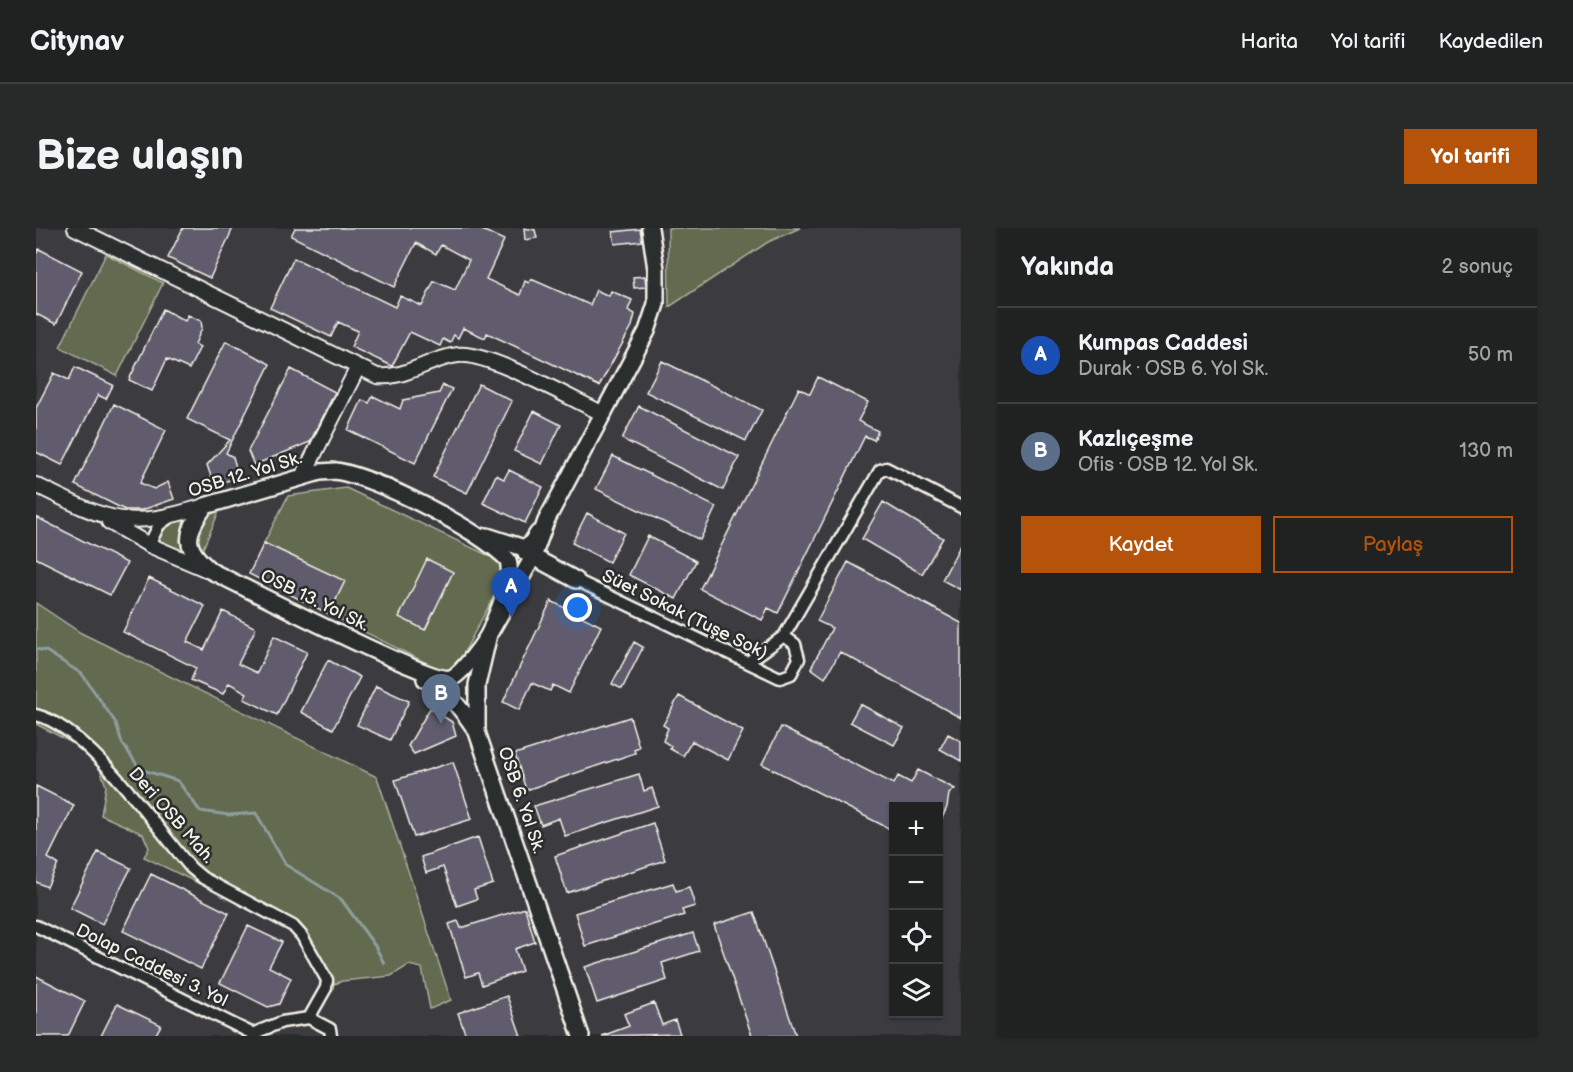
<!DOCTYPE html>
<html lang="tr">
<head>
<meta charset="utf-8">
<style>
  :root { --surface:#202222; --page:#282a2a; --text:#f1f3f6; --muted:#a2a4a5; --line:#3d3f40; --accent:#b45309 }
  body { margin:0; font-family:"Balsamiq Sans",sans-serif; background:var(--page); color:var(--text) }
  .controls { position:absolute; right:18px; bottom:18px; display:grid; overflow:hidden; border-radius:0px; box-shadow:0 2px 4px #0004 }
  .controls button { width:54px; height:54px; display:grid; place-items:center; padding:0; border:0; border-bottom:2px solid var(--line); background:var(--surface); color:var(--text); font:30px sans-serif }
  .you { position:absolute; left:542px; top:380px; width:21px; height:21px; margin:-15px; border:4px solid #fff; border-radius:50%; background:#1a73e8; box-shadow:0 0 0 9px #1a73e833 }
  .badge { display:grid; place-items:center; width:39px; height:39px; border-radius:50%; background:var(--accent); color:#fff; font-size:20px; font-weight:700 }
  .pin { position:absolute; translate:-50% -50px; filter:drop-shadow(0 2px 3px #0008) }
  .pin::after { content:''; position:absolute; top:32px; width:21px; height:18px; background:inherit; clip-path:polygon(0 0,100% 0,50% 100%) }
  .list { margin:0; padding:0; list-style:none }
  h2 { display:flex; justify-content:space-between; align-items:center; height:78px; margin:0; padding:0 24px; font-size:26px }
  h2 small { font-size:20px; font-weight:400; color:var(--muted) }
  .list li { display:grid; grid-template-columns:39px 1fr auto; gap:18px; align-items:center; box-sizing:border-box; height:96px; padding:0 24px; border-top:2px solid var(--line) }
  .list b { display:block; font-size:22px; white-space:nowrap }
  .list p { margin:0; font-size:20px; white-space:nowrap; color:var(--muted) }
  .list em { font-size:20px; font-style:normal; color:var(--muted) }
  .actions { display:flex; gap:12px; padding:18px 24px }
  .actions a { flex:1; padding:14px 0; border:2px solid var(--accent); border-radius:0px; text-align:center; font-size:21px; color:var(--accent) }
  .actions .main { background:var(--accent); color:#fff }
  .icon { flex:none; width:33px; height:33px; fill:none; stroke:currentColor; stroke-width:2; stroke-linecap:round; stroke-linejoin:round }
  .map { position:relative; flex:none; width:925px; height:808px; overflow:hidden; border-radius:0px }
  header { display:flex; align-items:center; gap:36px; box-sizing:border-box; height:84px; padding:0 30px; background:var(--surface); border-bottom:2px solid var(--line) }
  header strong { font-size:28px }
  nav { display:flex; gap:33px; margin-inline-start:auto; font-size:21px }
  .intro { display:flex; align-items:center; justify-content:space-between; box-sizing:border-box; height:144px; padding:0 36px }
  h1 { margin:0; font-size:42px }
  .button { padding:15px 27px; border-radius:0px; background:var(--accent); color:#fff; font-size:21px; font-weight:700 }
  main { display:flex; gap:36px; padding:0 36px }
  aside { flex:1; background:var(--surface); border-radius:0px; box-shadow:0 2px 4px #0004 }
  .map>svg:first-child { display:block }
  .built { fill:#3a3b41; fill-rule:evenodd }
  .green { fill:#626a50; stroke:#abae9c; stroke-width:1.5 }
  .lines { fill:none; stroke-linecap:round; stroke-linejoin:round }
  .stream { stroke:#8e9e9e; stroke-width:3 }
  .building { fill:#605b6d; stroke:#f4f1e8; stroke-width:1.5 }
  .minor-casing { stroke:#f4f1e8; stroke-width:15 }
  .tertiary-casing { stroke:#f4f1e8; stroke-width:18 }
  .secondary-casing { stroke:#f4f1e8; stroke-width:20 }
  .minor { stroke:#2a2d2e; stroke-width:10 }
  .tertiary { stroke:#2a2d2e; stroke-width:14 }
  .secondary { stroke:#2a2d2e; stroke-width:15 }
  .labels { text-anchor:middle; stroke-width:5; stroke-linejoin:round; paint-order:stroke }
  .street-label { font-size:18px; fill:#f4f1e8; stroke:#2a2d2e }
</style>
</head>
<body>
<header>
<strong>Citynav</strong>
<nav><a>Harita</a><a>Yol tarifi</a><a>Kaydedilen</a></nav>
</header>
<div class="intro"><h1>Bize ulaşın</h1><a class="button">Yol tarifi</a></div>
<main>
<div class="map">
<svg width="925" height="808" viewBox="0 0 925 808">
  <rect width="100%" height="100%" fill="#2a2d2e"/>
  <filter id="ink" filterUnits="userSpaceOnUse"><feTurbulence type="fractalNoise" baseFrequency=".0167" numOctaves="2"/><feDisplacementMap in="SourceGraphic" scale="12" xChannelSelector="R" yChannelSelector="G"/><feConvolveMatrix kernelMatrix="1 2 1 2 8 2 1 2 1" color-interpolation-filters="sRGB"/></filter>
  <g filter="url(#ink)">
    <!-- built -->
    <path class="built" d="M0,0H925V808H0ZM858,578H903V786H858Z"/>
    <!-- green -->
    <path class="green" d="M632,0H764L732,14L633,79Z
      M70,26L127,55L81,148L24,119Z
      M310,260L464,333L471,344L420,439L406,443L293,386L308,353L228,315L252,268Z
      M185,279L165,325L159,318C163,294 160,289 185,279Z
      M148,290L144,313L151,329L119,313V305L140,291Z
      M0,375L45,405L341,549L415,772L394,781L386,740L373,737L355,748L306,753L289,760L263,704L108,629L113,620L107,606L65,587L70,558L59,527L0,496Z"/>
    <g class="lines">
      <!-- stream -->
      <path class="stream" d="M0,421L10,423L46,446L80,495L86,515L104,541L142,553L164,583L193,587L220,585L250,637L305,671L339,718L348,735"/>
    </g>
    <!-- building -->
    <path class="building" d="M147,0H197L174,50L132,30Z
      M259,0H442L468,12L450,51L484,67L489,53L493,55L495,51L554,77L560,62L573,68L575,63L596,72L592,82L599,86L596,98L563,158L451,105L449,110L427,100L422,110L418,107L414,115L407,111L404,118L374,104L356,138L315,119L322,103L302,94L295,109L234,80L258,30L359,79L364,68L386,78L398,53L419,62L433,32L405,17L400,26L380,15L358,59L255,8Z
      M488,0L499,2L501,10L489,12Z
      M604,1L606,13L579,16L577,4Z
      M3,21L46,43L20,96L0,86V26Z
      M609,48L610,59L598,60L597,49Z
      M127,81L149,93L152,87L165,93L166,100L159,116L164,119L153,141L131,131L116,163L93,152Z
      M190,113L234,136L190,225L197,229L203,249L178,257L171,237L194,212L151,191Z
      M626,133L726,182L710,213L610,164Z
      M39,139L77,157L70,171L62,167L26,237L0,224V180L18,145L33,152Z
      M255,141L299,164L274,214L218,237L212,223Z
      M782,149L832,174L822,193L842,203L838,212L829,208L742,385L732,380L726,392L664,361L763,160L774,166Z
      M443,156L476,173L431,265L397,249Z
      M407,157L416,161L379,235L312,202L326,172L333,175L337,168L364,181L367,172L403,165Z
      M78,176L130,202L104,255L118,261L132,254L138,271L106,282H89L39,257Z
      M603,178L703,229L687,262L586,211Z
      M498,183L525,197L506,236L478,223Z
      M577,228L680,279L664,312L560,261Z
      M473,242L507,259L489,295L447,275L460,247L468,251Z
      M847,274L907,310L886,346L826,311Z
      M551,285L588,305L573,334L536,315Z
      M0,289L91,335L74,367L0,330Z
      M612,308L660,333L640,371L593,347Z
      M228,315L309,353L293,386L213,346Z
      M925,316V362L906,352Z
      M391,331L417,344L389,402L363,389Z
      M812,334L925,395V490L804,424L789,450L775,440L796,400L781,393Z
      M113,350L169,378L151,414L168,422L187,383L220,400L202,436L221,445L238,408L271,424L241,487L208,471L211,465L193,455L187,466L155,452L160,440L87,404Z
      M515,373L565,398L533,465L517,457L514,463L496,455L483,482L467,474Z
      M598,414L607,419L586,461L576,456Z
      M292,432L324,449L297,501L265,484Z
      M340,458L373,473L354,512L321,497Z
      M643,468L707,503L692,532L656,513L647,528L634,521L635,518L627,513L632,500L627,497Z
      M824,476L868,500L858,517L814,494Z
      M394,480L416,494L420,508L378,526L372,518Z
      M594,489L603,519L598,521L599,525L490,562L479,526Z
      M745,499L858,556L862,548L875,555L882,542L919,561L913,566L911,579L903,597V579H858V603L726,536Z
      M912,506L925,513V533L904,521Z
      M417,534L436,591L378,609L359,552Z
      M603,546L608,563L616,560L622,578L529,608L523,590L505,597L498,578Z
      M0,558L38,577L12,630L22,636L11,659L0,654Z
      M617,595L629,632L531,665L519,628Z
      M442,609L457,656L438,662L441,671L421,678L407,639L390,645L385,629Z
      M62,624L95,640L66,696L34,680Z
      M115,646L193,685L165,741L87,703Z
      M637,655L640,663L653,659L659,678L646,682L648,687L549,718L539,685Z
      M489,680L499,714L479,721L486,743L446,757L442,745L430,749L413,696L422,693L425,700Z
      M718,684L760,808H716L678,697Z
      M212,698L246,714L233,739L255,750L243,776L232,779L184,755Z
      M657,705L663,723L626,735L631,752L561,775L549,739Z
      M0,748L49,773L32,808H0Z
      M471,768L485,808H430L422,785Z
      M618,775L626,797L639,792L644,806L566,808L593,798L588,786Z
      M81,776L125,797L119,808H65Z"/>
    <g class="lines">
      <!-- minor casing -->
      <g class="minor-casing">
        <path id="minor" d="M113,317L123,297L134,289
          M540,352L744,450L755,446L763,431L759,416L748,408
          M712,434L748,408L844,242L850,240L925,279
          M0,487C51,499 119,598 155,640L167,650L257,698L266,708L291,752L290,760L273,790
          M0,698L221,808
          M216,806L246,794L273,790L294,801L295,808"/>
      </g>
      <!-- tertiary casing -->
      <g class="tertiary-casing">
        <path id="tertiary" d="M39,0L341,148C370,151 394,130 422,127C452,123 537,172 568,186
          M266,250L322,139
          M0,257C73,293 88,303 169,278
          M73,294L113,317L174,343"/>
      </g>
      <!-- secondary casing -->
      <g class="secondary-casing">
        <path id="secondary" d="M300,243C340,249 444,302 472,332C478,354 462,381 455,401C451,412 425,447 415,450C395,456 207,358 175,343C147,320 148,307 169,278L284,244Z
          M451,308L488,320L494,317L502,305
          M490,325L540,352
          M389,451C411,465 425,479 439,501
          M545,808L441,504V457L453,406L497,329L510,293L611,103L620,76V41L614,0"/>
      </g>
      <!-- minor -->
      <use href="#minor" class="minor"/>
      <!-- tertiary -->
      <use href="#tertiary" class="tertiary"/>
      <!-- secondary -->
      <use href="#secondary" class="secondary"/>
    </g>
  </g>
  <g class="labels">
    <!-- street labels -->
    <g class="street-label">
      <text transform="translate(209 246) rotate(-17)" y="6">OSB 12. Yol Sk.</text>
      <text transform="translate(279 372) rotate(26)" y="6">OSB 13. Yol Sk.</text>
      <text transform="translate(649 386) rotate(26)" y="6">Süet Sokak (Tuşe Sok)</text>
      <text transform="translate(486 572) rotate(71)" y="6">OSB 6. Yol Sk.</text>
      <text transform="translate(136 587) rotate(49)" y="6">Deri OSB Mah.</text>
      <text transform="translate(116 737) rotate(26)" y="6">Dolap Caddesi 3. Yol</text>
    </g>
  </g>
</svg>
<div class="controls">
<button>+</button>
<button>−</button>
<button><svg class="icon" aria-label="locate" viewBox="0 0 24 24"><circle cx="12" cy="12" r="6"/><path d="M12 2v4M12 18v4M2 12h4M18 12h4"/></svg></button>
<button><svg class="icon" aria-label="layers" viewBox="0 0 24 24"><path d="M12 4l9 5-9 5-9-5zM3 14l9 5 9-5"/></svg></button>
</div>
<div class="you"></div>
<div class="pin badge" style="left:475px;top:389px;background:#1a4fb4">A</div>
<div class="pin badge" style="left:405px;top:496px;background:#5c6f8a">B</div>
</div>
<aside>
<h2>Yakında<small>2 sonuç</small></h2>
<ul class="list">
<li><span class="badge" style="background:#1a4fb4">A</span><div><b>Kumpas Caddesi</b><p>Durak · OSB 6. Yol Sk.</p></div><em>50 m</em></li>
<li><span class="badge" style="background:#5c6f8a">B</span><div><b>Kazlıçeşme</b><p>Ofis · OSB 12. Yol Sk.</p></div><em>130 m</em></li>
</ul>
<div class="actions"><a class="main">Kaydet</a><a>Paylaş</a></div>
</aside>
</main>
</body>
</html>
